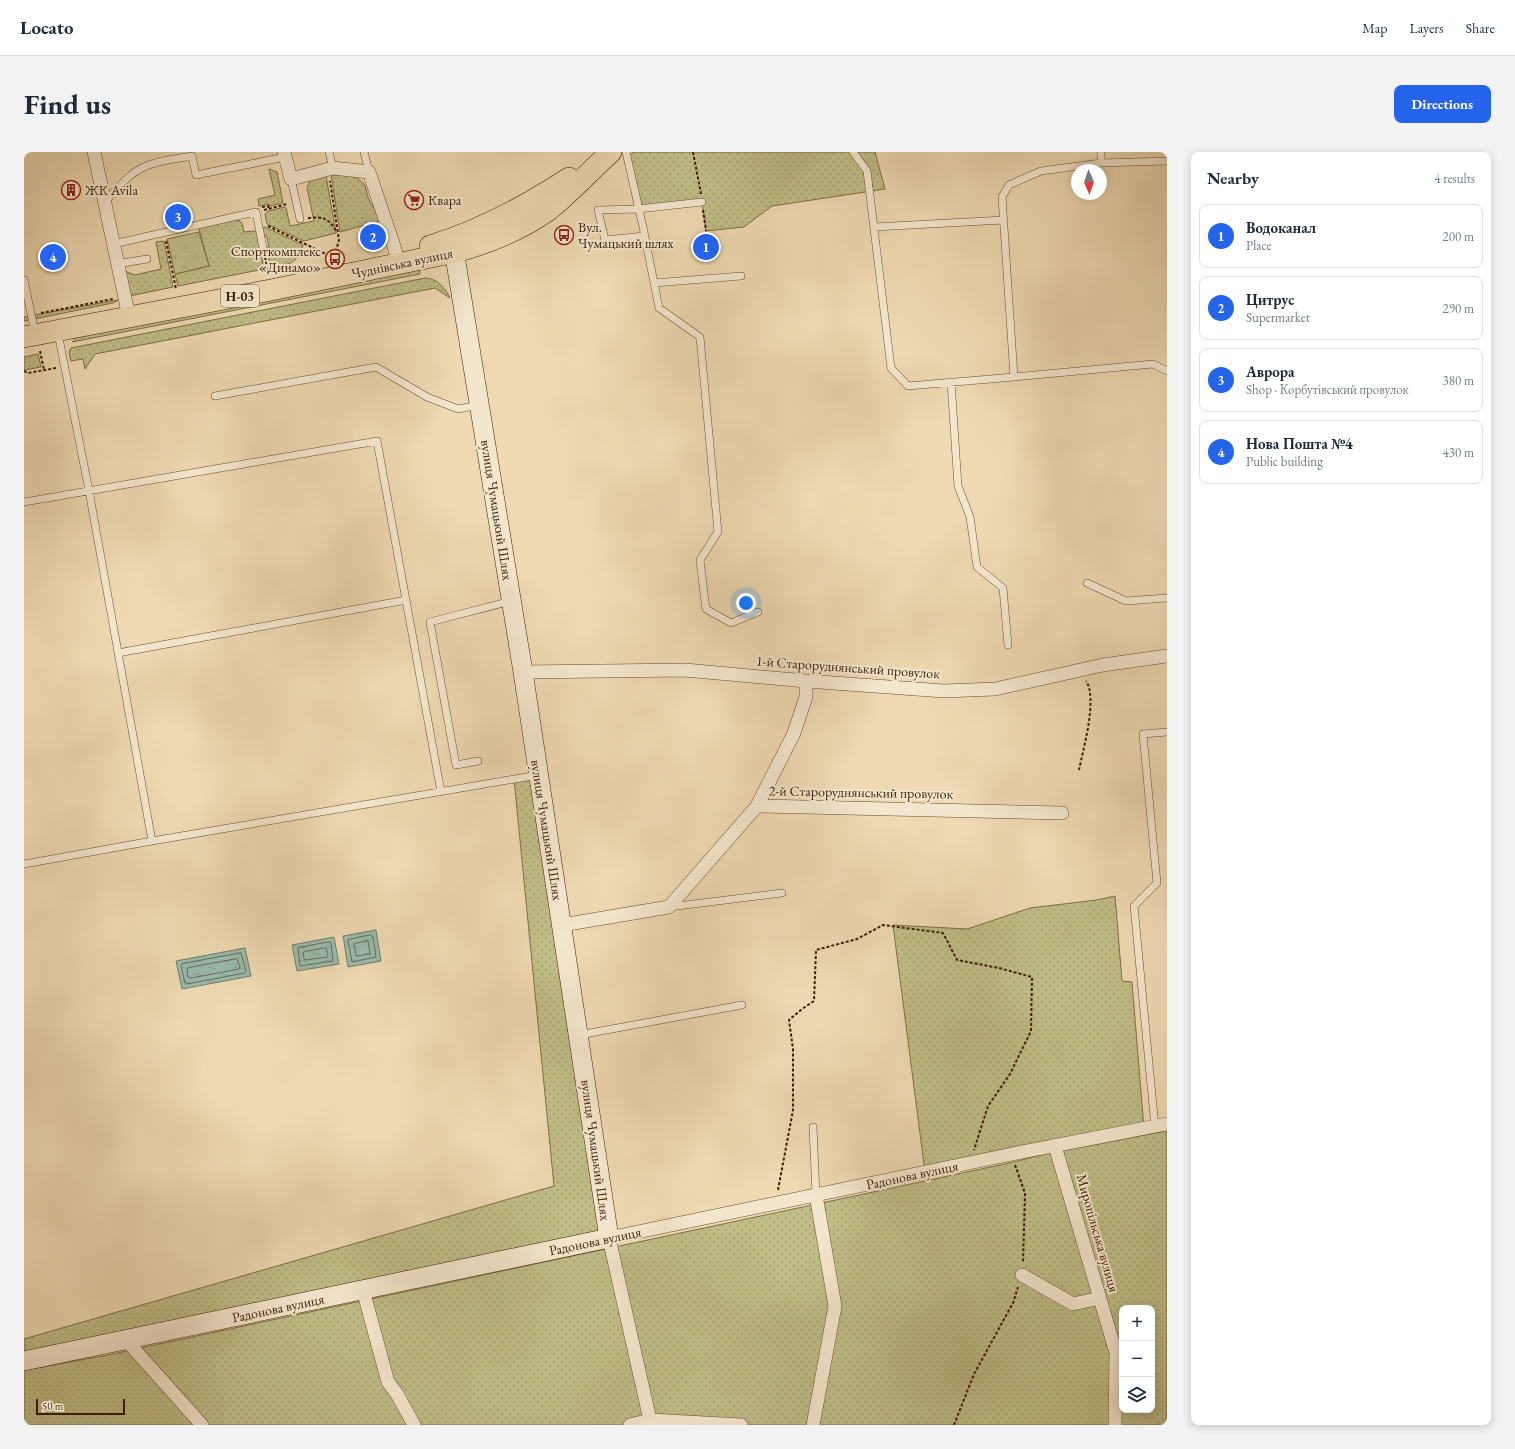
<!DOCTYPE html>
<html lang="en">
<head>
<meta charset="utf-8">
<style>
  :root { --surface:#fff; --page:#f2f2f3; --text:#1f2937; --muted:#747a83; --line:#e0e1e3; --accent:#2563eb }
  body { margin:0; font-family:"EB Garamond",serif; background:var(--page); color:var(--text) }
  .controls { position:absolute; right:12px; bottom:12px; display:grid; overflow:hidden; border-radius:8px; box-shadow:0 2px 10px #0003 }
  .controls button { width:36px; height:36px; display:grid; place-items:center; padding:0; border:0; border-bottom:1px solid var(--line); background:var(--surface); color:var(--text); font:20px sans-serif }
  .compass { position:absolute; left:1047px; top:12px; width:36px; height:36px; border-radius:50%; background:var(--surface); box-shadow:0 2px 10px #0003; rotate:178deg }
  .scale { position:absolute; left:12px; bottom:10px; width:89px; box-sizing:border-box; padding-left:4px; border:2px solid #3b1f03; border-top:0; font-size:11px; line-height:14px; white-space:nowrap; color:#3b1f03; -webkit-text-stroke:3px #f4e6cd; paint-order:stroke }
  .you { position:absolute; left:722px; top:451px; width:14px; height:14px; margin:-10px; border:3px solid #fff; border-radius:50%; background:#1a73e8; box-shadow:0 0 0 6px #1a73e833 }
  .badge { display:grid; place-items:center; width:26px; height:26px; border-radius:50%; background:var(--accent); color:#fff; font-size:13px; font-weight:700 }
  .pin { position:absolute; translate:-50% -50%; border:2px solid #fff; box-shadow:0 1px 4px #0006 }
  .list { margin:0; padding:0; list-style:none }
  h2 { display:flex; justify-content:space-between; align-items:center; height:52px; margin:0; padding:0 16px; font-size:17px }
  h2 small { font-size:13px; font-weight:400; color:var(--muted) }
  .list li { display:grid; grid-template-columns:26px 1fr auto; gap:12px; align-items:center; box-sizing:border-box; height:64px; margin:0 8px 8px; padding:0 8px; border:1px solid var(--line); border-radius:8px }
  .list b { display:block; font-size:15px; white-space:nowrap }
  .list p { margin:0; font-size:13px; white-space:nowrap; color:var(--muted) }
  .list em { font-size:13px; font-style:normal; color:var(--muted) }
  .icon { flex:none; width:22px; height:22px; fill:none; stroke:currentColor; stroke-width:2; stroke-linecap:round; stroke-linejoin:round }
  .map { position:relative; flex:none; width:1143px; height:1273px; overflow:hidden; border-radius:8px }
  header { display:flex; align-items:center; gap:24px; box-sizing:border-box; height:56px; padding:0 20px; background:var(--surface); border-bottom:1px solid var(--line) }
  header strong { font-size:19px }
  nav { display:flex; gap:22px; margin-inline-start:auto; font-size:14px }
  .intro { display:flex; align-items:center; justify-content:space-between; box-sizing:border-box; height:96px; padding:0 24px }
  h1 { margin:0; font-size:28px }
  .button { padding:10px 18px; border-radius:8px; background:var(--accent); color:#fff; font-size:14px; font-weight:700 }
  main { display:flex; gap:24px; padding:0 24px }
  aside { flex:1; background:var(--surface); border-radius:8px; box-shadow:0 2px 10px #0003 }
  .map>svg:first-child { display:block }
  .grass { fill:url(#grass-dots); stroke:#7e6e45; fill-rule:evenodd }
  .park { fill:url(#park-tufts); stroke:#7e6e45 }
  .water { fill:url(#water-ripples); stroke:#737c68 }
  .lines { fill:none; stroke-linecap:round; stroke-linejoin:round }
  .shore { stroke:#6a6c58; stroke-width:1 }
  .lane-casing { stroke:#684e2f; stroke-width:8 }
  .street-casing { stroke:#684e2f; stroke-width:14 }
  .secondary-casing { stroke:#3b1f03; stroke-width:20 }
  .primary-casing { stroke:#3b1f03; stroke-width:22 }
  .path { stroke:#3b1f03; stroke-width:2; stroke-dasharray:3 2; stroke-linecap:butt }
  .lane { stroke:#f4e6cd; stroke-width:7 }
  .street { stroke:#f4e6cd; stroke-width:13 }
  .secondary { stroke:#f4e6cd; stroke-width:19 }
  .primary { stroke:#eed9b2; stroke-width:21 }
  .labels { text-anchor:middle; stroke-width:4; stroke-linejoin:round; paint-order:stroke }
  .shield { fill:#f4e6cd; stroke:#725b40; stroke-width:1 }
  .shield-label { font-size:13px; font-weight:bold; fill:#3b1f03 }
  .poi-label { font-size:14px; fill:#3b1f03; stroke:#f4e6cd; text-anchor:start }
  .street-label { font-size:14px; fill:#3b1f03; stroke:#f4e6cd }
</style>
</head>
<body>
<header>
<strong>Locato</strong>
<nav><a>Map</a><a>Layers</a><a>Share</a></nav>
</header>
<div class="intro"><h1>Find us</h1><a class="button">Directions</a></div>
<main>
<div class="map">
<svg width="1143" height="1273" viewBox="0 0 1143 1273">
  <defs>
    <pattern id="grass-dots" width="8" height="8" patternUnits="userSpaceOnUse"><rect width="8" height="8" fill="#c0bd87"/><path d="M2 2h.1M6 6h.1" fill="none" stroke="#a6a273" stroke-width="1.8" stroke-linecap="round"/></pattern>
    <pattern id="park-tufts" width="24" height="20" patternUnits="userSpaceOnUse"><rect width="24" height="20" fill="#c0bd87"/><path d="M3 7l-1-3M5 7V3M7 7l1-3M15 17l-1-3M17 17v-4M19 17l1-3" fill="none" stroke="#a6a273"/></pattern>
    <pattern id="water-ripples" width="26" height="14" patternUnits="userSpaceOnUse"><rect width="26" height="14" fill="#99baac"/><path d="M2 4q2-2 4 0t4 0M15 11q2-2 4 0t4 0" fill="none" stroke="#859f92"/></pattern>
  </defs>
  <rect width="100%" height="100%" fill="#eed9b2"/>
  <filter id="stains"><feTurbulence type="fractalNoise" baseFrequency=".005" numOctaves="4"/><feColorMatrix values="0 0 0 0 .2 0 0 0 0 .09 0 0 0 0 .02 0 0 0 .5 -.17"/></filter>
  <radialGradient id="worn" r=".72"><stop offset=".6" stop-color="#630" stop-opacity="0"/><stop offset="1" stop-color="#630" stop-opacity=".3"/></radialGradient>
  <!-- grass -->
  <path class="grass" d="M609,0H851L861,37L748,54L720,75L682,79L678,50L614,57L604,6Z
    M245,17L253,20L259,51L245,54V52L235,54L234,47L251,43Z
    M307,23C318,22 335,22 341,34C343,39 343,45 346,50C350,56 353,62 356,69L316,80Z
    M302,24L312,81L280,89L243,72L241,62L244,59L260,55L262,56L266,74L290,69L283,36L286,28Z
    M213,68C219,69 219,75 220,80L230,79L233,81L240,117L154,134L151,122L185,114L175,77L179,74Z
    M241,75L279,93C273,113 265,112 247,116L242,95H245L243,85L239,83L238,76Z
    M140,89L149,135L105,144L100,119L111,123L137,117L132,90Z
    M395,117L396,122L48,190L54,184Z
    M401,126C413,126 422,137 426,146L411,136L71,202L61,217L59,207L47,209L45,200L47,196Z
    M94,148L89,151L0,169V165Z
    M14,202L17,215L0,218V205Z
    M514,623L585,1086L0,1209V1187L530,1034L490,627Z
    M1091,744L1098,829L1108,830L1120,977L1143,972V1273H0V1218L79,1204L990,1010L1110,979L901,1020L869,773L943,777L1006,756L1073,748ZM1098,1156H1128V1258H1098Z"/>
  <!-- park -->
  <path class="park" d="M175,80L185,114L151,122L143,87Z"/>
  <!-- water -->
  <path class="water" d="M352,778L357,809L324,815L319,784Z
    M310,785L315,812L273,819L268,793Z
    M221,796L227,824L158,837L152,809Z"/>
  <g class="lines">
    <!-- shore -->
    <path class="shore" d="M346,783L349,785L352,805L328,810L324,788Z
      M344,789L346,802L332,804L330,792Z
      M306,790L307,792L309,809L276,814L274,796Z
      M302,796L304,803L303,805L282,808L280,807L279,801L280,800Z
      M217,801L222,819L221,821L163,832L161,831L157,814L158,812Z
      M213,807L216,815L215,817L167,826L164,825L163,818L164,816Z"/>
    <!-- lane casing -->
    <g class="lane-casing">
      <path id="lane" d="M305,0L309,16
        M340,0L345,20
        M602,0L619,75L635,156L676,185L694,380L676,408L682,457L707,471L734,460
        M829,0L843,19L867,216L884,234L990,225L978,45L985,33L1017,19L1077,11L1143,9
        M1077,0V11
        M267,27L276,67
        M81,50C92,38 104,22 120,15C134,8 152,7 168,4L172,23L261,5
        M850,75L980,68
        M621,84L581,88L574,58L614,57L678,50
        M89,92L232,60L239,96
        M93,112L123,107
        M0,128L10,176
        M630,131L717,124
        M34,181L65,339L128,689L514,623
        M990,225L1129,212L1143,219
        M927,230L934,334L946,365L953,415L979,436L984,493
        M191,244L352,215L403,245L434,257L455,253
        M0,350L353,289L417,640
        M1063,431L1102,449L1143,446
        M94,501L382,448
        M454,609L432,613L406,470L487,449
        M0,712L128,689
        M645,755L758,741
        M555,883L718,853
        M789,975L792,1043
        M1131,975L1110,754L1133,731L1119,582L1143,580"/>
    </g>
    <!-- street casing -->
    <g class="street-casing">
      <path id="street" d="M70,0L105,165
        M260,0L267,27L309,16L345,20L369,91L375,112
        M499,520L661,518L782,529L920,539L971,537L1079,513L1143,504
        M733,654L770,581L782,545V529
        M538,773L645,755L733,654L1038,661
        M1031,994L1092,1201L1091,1273
        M998,1123L1049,1152L1076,1146
        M339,1138L364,1230L373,1242L390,1273
        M102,1188L178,1273
        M626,1268L585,1086L988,1002L1143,972
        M606,1273L626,1268L717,1273
        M789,1273L811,1154L792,1043"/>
    </g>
    <!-- secondary casing -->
    <g class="secondary-casing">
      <path id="secondary" d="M0,1209L585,1086L499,520L428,86"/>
    </g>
    <!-- primary casing -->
    <g class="primary-casing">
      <path id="primary" d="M406,94C456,79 502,54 545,26
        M0,185L247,138L431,100C465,91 497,78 526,57C547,40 566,19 587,0"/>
    </g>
    <!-- path -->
    <path class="path" d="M669,0L677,42
      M238,55L244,54L245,56
      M240,58L263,52
      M679,58L682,79
      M284,66C300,64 305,67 313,80
      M244,74L310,106L315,88L306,29
      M142,89L152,137
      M241,105L244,119
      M17,161L89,147
      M16,199L20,218
      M0,219L4,221L32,216
      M1055,618C1059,598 1074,546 1062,529
      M991,1013L1001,1041L999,1111
      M754,1038L769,958V897L765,868L778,857L790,849L792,798L833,787L859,773L919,781L933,808L975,816L1008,825L1007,879L986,922L964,954L950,998
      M930,1273L950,1222L989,1151L994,1135"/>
    <!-- lane -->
    <use href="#lane" class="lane"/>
    <!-- street -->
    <use href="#street" class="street"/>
    <!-- secondary -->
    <use href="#secondary" class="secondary"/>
    <!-- primary -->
    <use href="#primary" class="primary"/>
  </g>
  <!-- icons -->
  <defs>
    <g id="building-ring" transform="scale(1)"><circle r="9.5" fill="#f4e6cd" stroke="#8f2418" stroke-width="1.5"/><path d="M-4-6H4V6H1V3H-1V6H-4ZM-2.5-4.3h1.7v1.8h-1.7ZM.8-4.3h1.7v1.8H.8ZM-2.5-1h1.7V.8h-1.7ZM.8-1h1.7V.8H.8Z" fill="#8f2418"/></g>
    <g id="supermarket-ring" transform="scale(1)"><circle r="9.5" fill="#f4e6cd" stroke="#8f2418" stroke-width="1.5"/><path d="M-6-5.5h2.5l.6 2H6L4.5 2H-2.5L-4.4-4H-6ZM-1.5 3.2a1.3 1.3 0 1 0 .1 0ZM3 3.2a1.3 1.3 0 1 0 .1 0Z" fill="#8f2418"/></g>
    <g id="bus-ring" transform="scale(1)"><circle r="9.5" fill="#f4e6cd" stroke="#8f2418" stroke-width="1.5"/><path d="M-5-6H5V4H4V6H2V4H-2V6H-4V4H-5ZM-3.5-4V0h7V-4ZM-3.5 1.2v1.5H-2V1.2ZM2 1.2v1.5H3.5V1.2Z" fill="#8f2418"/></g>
  </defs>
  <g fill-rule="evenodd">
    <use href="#building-ring" x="47" y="38"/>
    <use href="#supermarket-ring" x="390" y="48"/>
    <use href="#bus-ring" x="540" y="83"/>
    <use href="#bus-ring" x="311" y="107"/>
  </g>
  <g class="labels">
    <!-- shield labels -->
    <rect class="shield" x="197" y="133" width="38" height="22" rx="3"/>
    <g class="shield-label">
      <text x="216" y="149">Н-03</text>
    </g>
    <!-- poi labels -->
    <g class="poi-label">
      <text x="61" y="43">ЖК Avila</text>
      <text x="404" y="53">Квара</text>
      <text x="554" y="80">Вул.<tspan x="554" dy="16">Чумацький шлях</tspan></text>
      <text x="297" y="104" text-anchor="end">Спорткомплекс<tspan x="297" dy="16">«Динамо»</tspan></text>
    </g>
    <!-- street labels -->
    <g class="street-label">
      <text transform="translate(378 111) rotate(-12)" y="5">Чуднівська вулиця</text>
      <text transform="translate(473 358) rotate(81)" y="5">вулиця Чумацький Шлях</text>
      <text transform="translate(824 515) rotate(4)" y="5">1-й Староруднянський провулок</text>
      <text transform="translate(837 640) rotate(1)" y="5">2-й Староруднянський провулок</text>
      <text transform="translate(523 678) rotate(81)" y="5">вулиця Чумацький Шлях</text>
      <text transform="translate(572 998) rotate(82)" y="5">вулиця Чумацький Шлях</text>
      <text transform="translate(888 1023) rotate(-12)" y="5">Радонова вулиця</text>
      <text transform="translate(1074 1081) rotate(74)" y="5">Миропільська вулиця</text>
      <text transform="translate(571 1089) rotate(-12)" y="5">Радонова вулиця</text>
      <text transform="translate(254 1156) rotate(-12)" y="5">Радонова вулиця</text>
    </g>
  </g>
  <rect width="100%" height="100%" filter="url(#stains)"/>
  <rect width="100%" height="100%" fill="url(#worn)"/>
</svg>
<div class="controls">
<button>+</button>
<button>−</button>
<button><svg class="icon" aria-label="layers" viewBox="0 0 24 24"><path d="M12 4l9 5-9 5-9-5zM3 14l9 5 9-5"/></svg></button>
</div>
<svg class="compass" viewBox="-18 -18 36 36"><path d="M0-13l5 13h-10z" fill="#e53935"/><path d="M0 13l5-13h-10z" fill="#747a83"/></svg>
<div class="scale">50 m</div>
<div class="you"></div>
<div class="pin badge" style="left:682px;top:95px">1</div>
<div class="pin badge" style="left:349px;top:85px">2</div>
<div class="pin badge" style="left:154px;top:65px">3</div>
<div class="pin badge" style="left:29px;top:105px">4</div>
</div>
<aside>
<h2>Nearby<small>4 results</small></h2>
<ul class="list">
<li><span class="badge">1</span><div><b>Водоканал</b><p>Place</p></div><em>200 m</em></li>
<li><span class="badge">2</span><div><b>Цитрус</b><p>Supermarket</p></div><em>290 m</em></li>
<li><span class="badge">3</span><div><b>Аврора</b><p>Shop · Корбутівський провулок</p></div><em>380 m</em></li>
<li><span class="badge">4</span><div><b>Нова Пошта №4</b><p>Public building</p></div><em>430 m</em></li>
</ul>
</aside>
</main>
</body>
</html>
